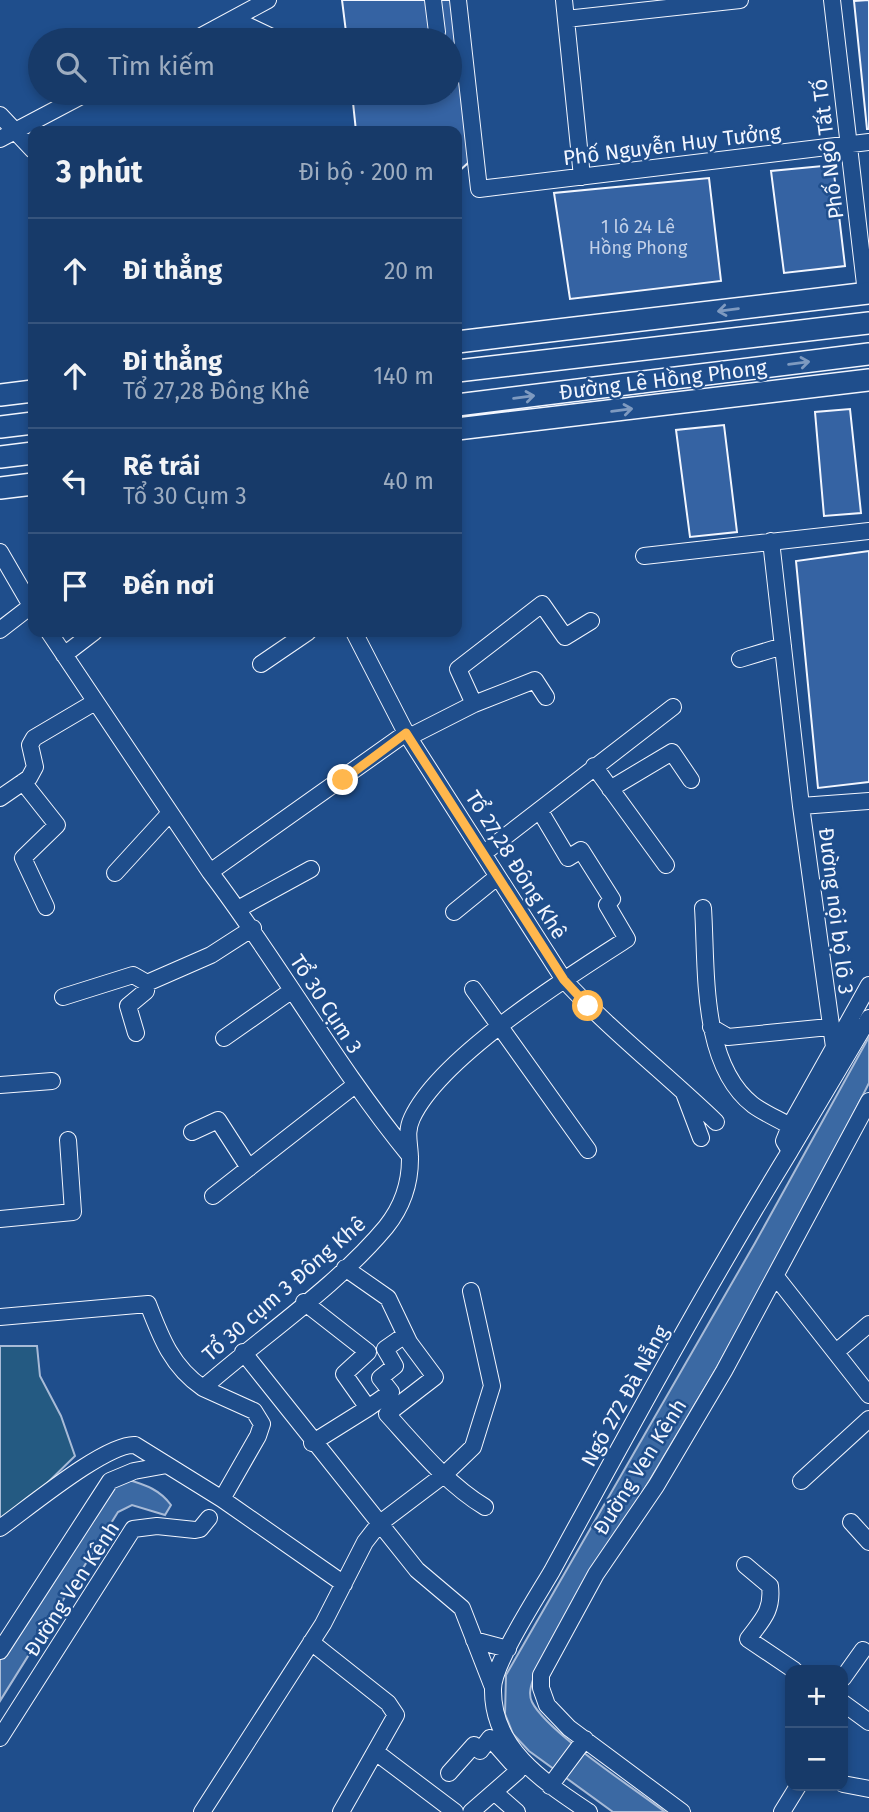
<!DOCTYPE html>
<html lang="vi">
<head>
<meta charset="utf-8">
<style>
  :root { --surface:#173a69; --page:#20416f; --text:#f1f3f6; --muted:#9eadc0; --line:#36547d }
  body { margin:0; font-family:"Fira Sans",sans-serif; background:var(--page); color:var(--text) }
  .controls { position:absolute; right:21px; bottom:21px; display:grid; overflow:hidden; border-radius:14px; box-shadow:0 4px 10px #0003 }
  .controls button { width:63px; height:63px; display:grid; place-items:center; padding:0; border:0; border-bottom:2px solid var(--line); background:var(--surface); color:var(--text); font:35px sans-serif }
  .stop { position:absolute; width:21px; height:21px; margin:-16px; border:5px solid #ffb74d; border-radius:50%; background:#fff }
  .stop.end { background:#ffb74d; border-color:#fff; box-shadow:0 2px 7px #0008 }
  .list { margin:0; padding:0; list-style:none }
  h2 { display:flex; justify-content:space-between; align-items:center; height:91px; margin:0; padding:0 28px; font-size:30px }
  h2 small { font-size:23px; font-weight:400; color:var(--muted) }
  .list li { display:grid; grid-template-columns:46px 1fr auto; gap:21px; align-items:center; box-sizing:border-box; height:105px; padding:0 28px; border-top:2px solid var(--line) }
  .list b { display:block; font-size:26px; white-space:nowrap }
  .list p { margin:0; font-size:23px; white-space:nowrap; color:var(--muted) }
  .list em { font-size:23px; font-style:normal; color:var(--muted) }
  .icon { flex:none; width:38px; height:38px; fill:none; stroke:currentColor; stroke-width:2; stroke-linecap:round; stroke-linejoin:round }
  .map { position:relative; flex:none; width:869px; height:1812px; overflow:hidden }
  .search { position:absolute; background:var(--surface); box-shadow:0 4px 10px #0003; left:28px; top:28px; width:434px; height:77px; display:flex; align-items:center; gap:18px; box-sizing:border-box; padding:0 24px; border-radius:38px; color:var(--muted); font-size:26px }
  .panel { position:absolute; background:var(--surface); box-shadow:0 4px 10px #0003; left:28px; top:126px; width:434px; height:511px; border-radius:14px }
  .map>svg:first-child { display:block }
  .green { fill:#245a82; stroke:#a8bbd7; stroke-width:2 }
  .water { fill:#3b69a3; stroke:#a8bbd7; stroke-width:2 }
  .building { fill:#3563a3; stroke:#f2f6ff; stroke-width:2 }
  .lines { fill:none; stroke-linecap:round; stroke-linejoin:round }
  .minor-casing { stroke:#f2f6ff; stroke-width:18 }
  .major-casing { stroke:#f2f6ff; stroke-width:24 }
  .minor { stroke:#1f4e8c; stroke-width:16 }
  .major { stroke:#1f4e8c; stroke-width:21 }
  .oneway { stroke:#7e9ac0 }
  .route { stroke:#ffb74d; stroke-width:9 }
  .labels { text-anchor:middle; stroke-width:5; stroke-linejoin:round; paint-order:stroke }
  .number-label { font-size:18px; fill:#c3d1e8 }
  .street-label { font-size:21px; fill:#f2f6ff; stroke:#1f4e8c }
</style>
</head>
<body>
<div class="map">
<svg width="869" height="1812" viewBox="0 0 869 1812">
  <rect width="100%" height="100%" fill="#1f4e8c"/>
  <!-- green -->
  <path class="green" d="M0,1346H37L40,1376L61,1416L75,1456L38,1492L0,1521Z"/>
  <!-- water -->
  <path class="water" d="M869,1037V1083L820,1181L719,1364L536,1671C533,1681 527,1692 532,1702C547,1732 635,1789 665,1812H613L529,1751L513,1734L505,1714L506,1675L755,1243Z
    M129,1480C146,1485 160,1490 171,1505L165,1515L132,1505L118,1512L0,1701V1657L112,1486Z"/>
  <!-- building -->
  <path class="building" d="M342,0H451L469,162L457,173V131H356L352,93H450V40H347Z
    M869,0V129H867L854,1Z
    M833,165L845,266L784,273L771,171Z
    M709,178L721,281L570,299L554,193Z
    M850,409L861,513L824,516L815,412Z
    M724,425L737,532L690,537L676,430Z
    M869,551V782L818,788L796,561Z"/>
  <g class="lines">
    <!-- minor casing -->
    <g class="minor-casing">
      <path id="minor" d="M433,0L437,32
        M458,0L479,189L869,142
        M564,0L582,177
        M832,0L866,293
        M566,19L740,0
        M236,20L278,40
        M194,40L268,0
        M0,115L33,150
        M0,139L87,93
        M771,541L801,806
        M0,552L33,609
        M644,556L869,531
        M0,630L31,606
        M49,632L210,872L406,733
        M354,632L406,733L564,980C611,1031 666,1074 716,1122
        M64,655L94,632
        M740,659L783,646
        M261,664L308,632
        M474,704L458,669L542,604L565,637L591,621
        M409,737L474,704L535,680L546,697
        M594,766L666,865
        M23,782L57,825L23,858L46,907
        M610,789L672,752L691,780
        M0,798L29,778L35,767L30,745L34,738L95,702
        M484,853L673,707
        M210,872C280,964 336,1066 410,1156
        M115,873L169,814
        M703,908C707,968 700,1064 753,1105C764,1113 778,1119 790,1126
        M238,909L311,869
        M454,912L497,877
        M473,989L588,1150
        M63,997L133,975L147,983L211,955L253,928
        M711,1027L728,1037L829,1027
        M136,1033L128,1006L146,991L147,983
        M224,1038L291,991
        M834,1047L801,806L869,801
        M0,1085L52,1081
        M684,1093L701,1138
        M192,1132L218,1120L249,1168
        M790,1151L869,1018
        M213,1196L355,1085
        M0,1219L73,1212L68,1140
        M345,1268L388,1298L409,1342L435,1377L387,1414C417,1447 447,1484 485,1507
        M777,1278L869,1395
        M304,1302L368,1352L344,1374L368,1408L312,1443
        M0,1317L148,1304C161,1338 172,1367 203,1388C261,1337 337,1286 386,1227C402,1207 410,1184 410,1159C410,1144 405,1133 412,1118C440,1057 569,976 627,939L607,905L612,899L581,850L568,858L540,811
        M243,1352L417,1570L462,1608L492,1685
        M836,1352L869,1324
        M203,1388L254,1411L262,1424L258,1436L222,1499
        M368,1408L391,1392L380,1378L395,1366L385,1349L405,1335
        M801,1481L869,1419
        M851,1522L869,1542
        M0,1528C27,1509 106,1443 135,1445L222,1499L344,1584
        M745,1565L770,1586C773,1611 762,1620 748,1639L794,1670
        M474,1640L508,1649
        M311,1642L388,1703L396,1715L341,1812
        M0,1651L110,1481L134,1471L167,1465
        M843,1678L863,1650
        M843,1703L869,1722
        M0,1738L133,1529L157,1526L195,1530L200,1529L209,1518
        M377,1753L455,1812
        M449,1773L474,1745L480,1751L490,1738L512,1763
        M843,1784L869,1789
        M550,1786L585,1739
        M494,1792L517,1812
        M202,1812L323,1624L365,1542L379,1524L445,1474L473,1447L492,1386L471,1291
        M471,1812L518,1771L516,1756
        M589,1812C544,1782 492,1749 493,1689C493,1664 538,1595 552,1571C629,1430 706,1288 790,1151L784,1141L790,1126L869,985
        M682,1812L569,1728L547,1705L541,1688V1675L596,1574L656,1486L724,1371L869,1101
        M782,1812L798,1786"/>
    </g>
    <!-- major casing -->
    <g class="major-casing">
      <path id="major" d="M457,342L869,293
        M457,371L869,323
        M0,395L33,391
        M457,405L869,354
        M0,427L33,423
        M457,429L869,380
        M0,457L33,453
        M0,488L33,484"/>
    </g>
    <!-- minor -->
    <use href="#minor" class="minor"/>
    <!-- major -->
    <use href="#major" class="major"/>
  </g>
  <!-- one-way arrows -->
  <defs><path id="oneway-shaft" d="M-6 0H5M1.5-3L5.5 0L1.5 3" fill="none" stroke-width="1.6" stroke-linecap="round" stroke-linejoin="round" transform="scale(1.75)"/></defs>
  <g class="oneway">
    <use href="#oneway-shaft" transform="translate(728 310) rotate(173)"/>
    <use href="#oneway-shaft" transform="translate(799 363) rotate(-7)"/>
    <use href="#oneway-shaft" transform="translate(524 397) rotate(-7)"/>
    <use href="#oneway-shaft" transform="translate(622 410) rotate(-7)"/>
  </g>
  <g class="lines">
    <!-- route -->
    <path class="route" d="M343,780L406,733L564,980L588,1006"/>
  </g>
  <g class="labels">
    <!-- number labels -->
    <g class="number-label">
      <text x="638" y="233">1 lô 24 Lê<tspan x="638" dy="21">Hồng Phong</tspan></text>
    </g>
    <!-- street labels -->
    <g class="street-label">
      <text transform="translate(672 145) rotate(-7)" y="7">Phố Nguyễn Huy Tưởng</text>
      <text transform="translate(828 149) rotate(-97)" y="7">Phố Ngô Tất Tố</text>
      <text transform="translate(663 380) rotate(-7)" y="7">Đường Lê Hồng Phong</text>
      <text transform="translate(516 865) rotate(58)" y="7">Tổ 27,28 Đông Khê</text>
      <text transform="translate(836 911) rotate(83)" y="7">Đường nội bộ lô 3</text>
      <text transform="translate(326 1004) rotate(57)" y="7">Tổ 30 Cụm 3</text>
      <text transform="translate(284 1289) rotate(-41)" y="7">Tổ 30 cụm 3 Đông Khê</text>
      <text transform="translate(625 1396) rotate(-61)" y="7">Ngõ 272 Đà Nẵng</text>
      <text transform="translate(640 1467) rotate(-58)" y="7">Đường Ven Kênh</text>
      <text transform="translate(72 1589) rotate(-57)" y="7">Đường Ven Kênh</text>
    </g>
  </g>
</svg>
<div class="controls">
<button>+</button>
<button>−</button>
</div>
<div class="stop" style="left:588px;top:1006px"></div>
<div class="stop end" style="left:343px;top:780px"></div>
<div class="search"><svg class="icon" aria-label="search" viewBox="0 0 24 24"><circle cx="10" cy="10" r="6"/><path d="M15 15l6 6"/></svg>Tìm kiếm</div>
<section class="panel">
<h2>3 phút<small>Đi bộ · 200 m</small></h2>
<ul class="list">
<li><svg class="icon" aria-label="ahead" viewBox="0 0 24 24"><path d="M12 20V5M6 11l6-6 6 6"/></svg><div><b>Đi thẳng</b></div><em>20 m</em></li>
<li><svg class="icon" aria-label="ahead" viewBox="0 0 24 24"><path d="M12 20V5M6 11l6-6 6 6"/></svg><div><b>Đi thẳng</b><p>Tổ 27,28 Đông Khê</p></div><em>140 m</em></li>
<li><svg class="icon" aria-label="left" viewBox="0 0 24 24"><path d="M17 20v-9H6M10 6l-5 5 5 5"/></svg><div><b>Rẽ trái</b><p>Tổ 30 Cụm 3</p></div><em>40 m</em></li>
<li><svg class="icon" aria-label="arrive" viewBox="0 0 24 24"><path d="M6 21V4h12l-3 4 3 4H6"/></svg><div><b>Đến nơi</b></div></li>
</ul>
</section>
</div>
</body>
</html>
